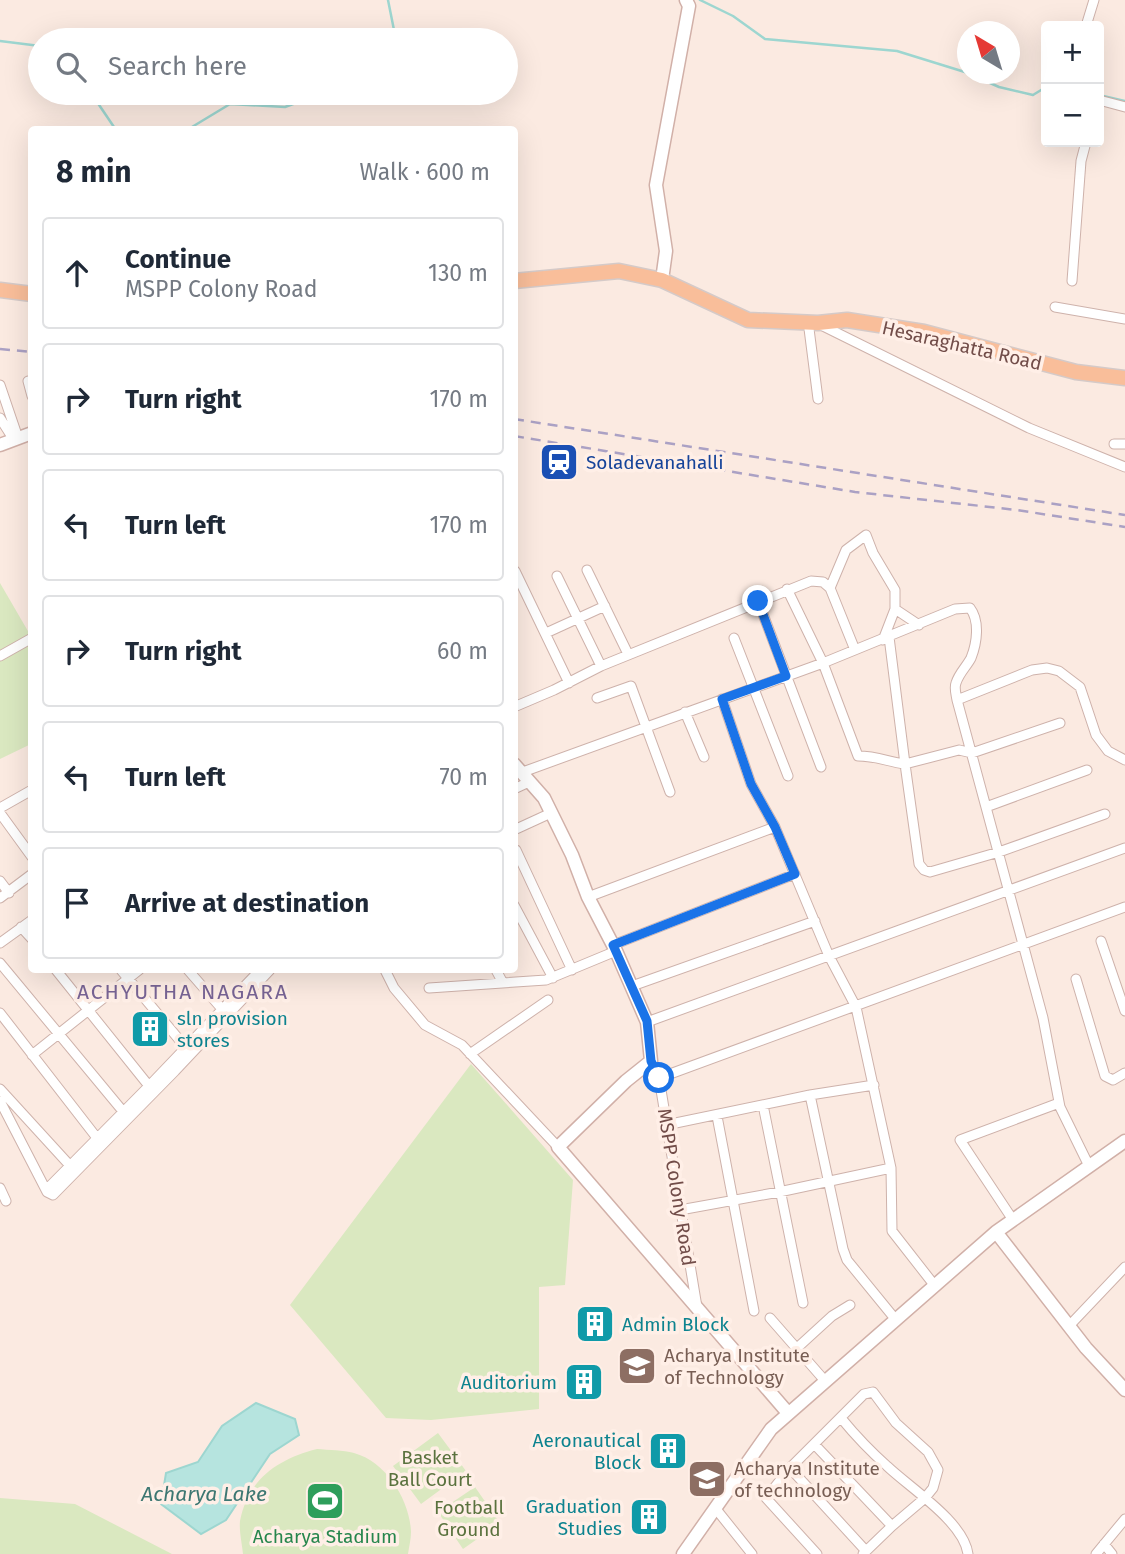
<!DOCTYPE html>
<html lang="en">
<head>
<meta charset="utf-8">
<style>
  :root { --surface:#fff; --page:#f6f6f7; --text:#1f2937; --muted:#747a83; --line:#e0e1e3 }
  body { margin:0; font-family:"Fira Sans",sans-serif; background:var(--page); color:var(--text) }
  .controls { position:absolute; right:21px; top:21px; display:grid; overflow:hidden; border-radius:7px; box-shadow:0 7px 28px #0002 }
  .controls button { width:63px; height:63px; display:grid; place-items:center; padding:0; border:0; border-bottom:2px solid var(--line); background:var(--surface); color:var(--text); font:35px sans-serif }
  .compass { position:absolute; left:957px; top:21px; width:63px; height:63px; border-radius:50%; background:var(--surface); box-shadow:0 7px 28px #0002; rotate:322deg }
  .stop { position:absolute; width:21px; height:21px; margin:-16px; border:5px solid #1a73e8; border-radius:50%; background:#fff }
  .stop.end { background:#1a73e8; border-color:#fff; box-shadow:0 2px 7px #0008 }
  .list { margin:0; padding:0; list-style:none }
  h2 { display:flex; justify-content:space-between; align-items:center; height:91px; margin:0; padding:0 28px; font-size:30px }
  h2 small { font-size:23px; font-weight:400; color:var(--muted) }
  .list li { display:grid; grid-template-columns:46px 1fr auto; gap:21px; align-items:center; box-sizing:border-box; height:112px; margin:0 14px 14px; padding:0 14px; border:2px solid var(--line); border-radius:7px }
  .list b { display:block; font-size:26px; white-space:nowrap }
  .list p { margin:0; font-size:23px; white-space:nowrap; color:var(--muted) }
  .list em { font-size:23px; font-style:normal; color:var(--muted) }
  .icon { flex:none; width:38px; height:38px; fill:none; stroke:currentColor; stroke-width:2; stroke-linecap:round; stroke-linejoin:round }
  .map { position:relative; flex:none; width:1125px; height:1554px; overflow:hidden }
  .search { position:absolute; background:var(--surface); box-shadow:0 7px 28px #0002; left:28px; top:28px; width:490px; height:77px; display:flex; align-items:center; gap:18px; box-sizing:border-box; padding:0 24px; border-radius:38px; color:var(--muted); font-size:26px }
  .panel { position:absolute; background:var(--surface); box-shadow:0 7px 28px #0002; left:28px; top:126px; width:490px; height:847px; border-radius:7px }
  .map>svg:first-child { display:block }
  .green { fill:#dae8c0 }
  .water { fill:#b6e4df; stroke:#9dd6d0; stroke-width:2 }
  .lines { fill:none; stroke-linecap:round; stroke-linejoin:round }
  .stream { stroke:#9dd6d0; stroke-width:2.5 }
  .street-casing { stroke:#ceb2ab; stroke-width:11 }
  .secondary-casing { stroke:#d1b0a8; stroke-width:15 }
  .primary-casing { stroke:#d5cac8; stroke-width:17 }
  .street { stroke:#fff; stroke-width:9 }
  .secondary { stroke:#fff; stroke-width:12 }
  .primary { stroke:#f9be9a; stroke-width:14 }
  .rail { stroke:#aba1c4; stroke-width:2.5; stroke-dasharray:10 7; stroke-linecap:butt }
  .route { stroke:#1a73e8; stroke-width:9 }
  .labels { text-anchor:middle; stroke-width:7; stroke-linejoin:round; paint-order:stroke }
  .street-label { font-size:19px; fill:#724d49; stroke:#ffefe7 }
  .transit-label { font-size:19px; fill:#164399; stroke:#ffefe7; text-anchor:start }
  .culture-label { font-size:19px; fill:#0d838f; stroke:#ffefe7; text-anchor:end }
  .education-label { font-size:19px; fill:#785e54; stroke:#ffefe7; text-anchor:start }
  .park-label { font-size:19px; fill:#5a723e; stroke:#ffefe7 }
  .leisure-label { font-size:19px; fill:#27864d; stroke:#ffefe7 }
  .neighbourhood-label { font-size:21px; letter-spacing:2px; fill:#786495; stroke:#ffefe7 }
  .water-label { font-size:21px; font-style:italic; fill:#3d7772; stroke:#ffefe7 }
</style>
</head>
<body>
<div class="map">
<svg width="1125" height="1554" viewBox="0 0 1125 1554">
  <rect width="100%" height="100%" fill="#fbeae1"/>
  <!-- green -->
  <path class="green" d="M0,583L32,638L31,744L0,759Z
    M471,1064L573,1180L565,1285L539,1287V1409L431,1420L386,1418L290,1305Z
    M438,1433L466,1471L421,1504L393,1466Z
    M317,1449C329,1450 343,1450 354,1453C387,1462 410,1501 411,1532C411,1539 409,1547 408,1554H243C242,1544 239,1531 240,1521C248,1479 278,1459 317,1449Z
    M475,1487L500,1523L463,1549L438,1512Z
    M0,1498L75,1504L172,1554H0Z"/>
  <!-- water -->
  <path class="water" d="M256,1403L295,1419L299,1435L270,1454L226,1520L201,1534L161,1504L166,1473L198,1462L222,1426Z"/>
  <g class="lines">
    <!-- stream -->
    <path class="stream" d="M388,0L396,40
      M700,0L733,16L765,39L897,51L968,73
      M0,41L40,46
      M970,74L999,87L1033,95L1046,87
      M91,93L116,130
      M1099,95L1125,101
      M187,130L230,104L285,107L323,93"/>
    <!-- street casing -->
    <g class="street-casing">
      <path id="street" d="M1086,26L1094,0
        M1099,100L1125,107
        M1072,281L1081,161L1086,142
        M1055,307L1125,319
        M808,321L818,399
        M819,324L1029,428L1125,467
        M28,381L32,396
        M0,385L18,438
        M0,418L14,440
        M1114,444H1125
        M587,570L628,654
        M515,571L569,683
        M557,576L601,666
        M830,588L846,550L866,535L873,553L895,590V609L919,625
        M787,589L823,663L858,756C878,756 888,762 905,764L919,864L924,870L930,872L999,852L1105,814
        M758,601L821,767
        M546,633L605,606
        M889,637L905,764L959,750L972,753L1060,723
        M734,638L788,776
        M883,640L895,609
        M0,656L32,638
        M597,698L631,686L670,792
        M722,699L751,784L775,827L829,956L856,1007L891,1168L892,1231L935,1286
        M514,707L554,690L601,666L811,581L823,582L830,588L855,650
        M685,712L704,757
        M520,773L823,663L955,609L970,608C980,621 977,643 971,658C967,666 959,673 956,683C954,688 956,694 957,700
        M514,789L529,782
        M986,807L1087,770
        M0,808L30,791L32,794
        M0,813L32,857
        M514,830L551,813
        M516,850L572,970
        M0,881L9,893
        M588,897L775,827
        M0,898L32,874
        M514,905L553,978
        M21,927L32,939
        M1101,941L1125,1011
        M0,943L32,920
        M613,945L795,874
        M0,963L126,1115
        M56,970L149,1086
        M121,970L187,1049
        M188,970L222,1009
        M385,970L394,988L425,1025L462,1045L558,1147
        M496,970L503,983
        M1076,979L1105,1076L1113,1080L1125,1073
        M632,986L815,921
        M429,988L546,980L616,951
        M0,1013L97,1138
        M647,1022L1125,848
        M470,1054L548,1000
        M32,1055L139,970
        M651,1061L659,1078L697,1307
        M659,1078L1125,907
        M0,1089L74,1170
        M810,1095L843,1249L847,1260L896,1320
        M0,1101L47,1192L53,1195L175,1071L270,970
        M763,1105L803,1303
        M717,1116L754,1311
        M666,1125L810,1095L874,1085
        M1089,1166L1060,1107L1043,1018L957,700L1032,670L1047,668L1059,671L1080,687L1096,735L1108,751L1125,760
        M0,1188L6,1201
        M47,1189L149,1086L260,970
        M680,1210L779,1192L891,1168
        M1013,1220L960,1140L1059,1103
        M770,1318L826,1382
        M1069,1326L1125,1267
        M797,1348L832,1316L850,1305
        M841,1418C855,1435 870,1451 887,1466C910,1488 964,1522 968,1554
        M815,1445L892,1526
        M790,1468L864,1394L873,1392L896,1423L928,1452L938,1470L933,1488L925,1498L892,1526L863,1554
        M716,1509L752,1554
        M1104,1544L1112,1554
        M817,1554L766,1498L790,1468L866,1551
        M1096,1554L1125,1519"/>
    </g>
    <!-- secondary casing -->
    <g class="secondary-casing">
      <path id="secondary" d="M662,280L666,251L656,185L689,6L686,0
        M0,445L32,433
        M514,764L544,798L572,855L588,897L616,951L647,1022L651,1061L626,1081L558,1147L788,1413
        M996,1232L1086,1348L1125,1390
        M683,1554L771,1429L996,1232L1125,1141"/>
    </g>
    <!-- primary casing -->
    <g class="primary-casing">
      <path id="primary" d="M514,281L619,271L662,280L748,320L818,323L847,320L924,332L1076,372L1125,378
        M0,290L32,294"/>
    </g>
    <!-- street -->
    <use href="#street" class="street"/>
    <!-- secondary -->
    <use href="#secondary" class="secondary"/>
    <!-- primary -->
    <use href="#primary" class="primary"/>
    <!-- rail -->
    <path class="rail" d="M0,349L32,352
      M514,419L1125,515
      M514,436L855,492L1017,510L1125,527"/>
  </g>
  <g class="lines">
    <!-- route -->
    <path class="route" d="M659,1078L651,1061L647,1021L613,945L795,874L775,827L751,784L722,699L786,676L758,601"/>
  </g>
  <!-- icons -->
  <defs>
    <g id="station-square" transform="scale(2.0125)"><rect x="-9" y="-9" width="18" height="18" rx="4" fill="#1a4fb4" stroke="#ffefe7"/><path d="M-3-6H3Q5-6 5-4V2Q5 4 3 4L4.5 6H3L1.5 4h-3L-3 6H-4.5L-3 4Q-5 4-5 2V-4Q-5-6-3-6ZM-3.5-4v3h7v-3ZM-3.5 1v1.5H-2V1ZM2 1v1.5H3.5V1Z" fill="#fff"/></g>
    <g id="building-square" transform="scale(2.0125)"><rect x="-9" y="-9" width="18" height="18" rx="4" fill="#0f9aa8" stroke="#ffefe7"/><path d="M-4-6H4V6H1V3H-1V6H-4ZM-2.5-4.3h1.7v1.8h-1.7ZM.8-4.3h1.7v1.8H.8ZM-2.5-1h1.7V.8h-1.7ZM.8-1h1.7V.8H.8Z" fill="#fff"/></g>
    <g id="university-square" transform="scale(2.0125)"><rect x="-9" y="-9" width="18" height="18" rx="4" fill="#8d6e63" stroke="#ffefe7"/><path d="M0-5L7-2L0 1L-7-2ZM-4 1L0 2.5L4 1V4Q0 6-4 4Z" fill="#fff"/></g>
    <g id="stadium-square" transform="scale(2.0125)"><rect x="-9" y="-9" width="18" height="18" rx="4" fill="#2e9e5b" stroke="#ffefe7"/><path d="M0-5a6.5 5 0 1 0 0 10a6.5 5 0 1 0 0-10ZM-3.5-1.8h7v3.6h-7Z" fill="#fff"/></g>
  </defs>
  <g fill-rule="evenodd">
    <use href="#station-square" x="559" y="462"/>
    <use href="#building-square" x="150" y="1029"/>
    <use href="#building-square" x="595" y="1324"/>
    <use href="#university-square" x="637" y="1366"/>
    <use href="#building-square" x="584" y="1382"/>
    <use href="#building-square" x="668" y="1451"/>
    <use href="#university-square" x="707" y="1479"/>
    <use href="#stadium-square" x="325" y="1501"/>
    <use href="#building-square" x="649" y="1517"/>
  </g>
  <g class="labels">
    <!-- street labels -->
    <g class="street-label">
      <text transform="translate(962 345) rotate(13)" y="7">Hesaraghatta Road</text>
      <text transform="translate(677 1187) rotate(81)" y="7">MSPP Colony Road</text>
    </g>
    <!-- transit labels -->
    <g class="transit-label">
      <text x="586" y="469">Soladevanahalli</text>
    </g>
    <!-- culture labels -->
    <g class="culture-label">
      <text x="177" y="1025" text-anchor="start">sln provision<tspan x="177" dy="22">stores</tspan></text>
      <text x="622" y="1331" text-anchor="start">Admin Block</text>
      <text x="557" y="1389">Auditorium</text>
      <text x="641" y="1447">Aeronautical<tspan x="641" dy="22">Block</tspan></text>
      <text x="622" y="1513">Graduation<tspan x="622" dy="22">Studies</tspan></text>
    </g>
    <!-- education labels -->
    <g class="education-label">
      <text x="664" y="1362">Acharya Institute<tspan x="664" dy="22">of Technology</tspan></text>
      <text x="734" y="1475">Acharya Institute<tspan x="734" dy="22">of technology</tspan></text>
    </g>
    <!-- park labels -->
    <g class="park-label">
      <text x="430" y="1464">Basket<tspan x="430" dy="22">Ball Court</tspan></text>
      <text x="469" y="1514">Football<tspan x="469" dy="22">Ground</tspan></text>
    </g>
    <!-- leisure labels -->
    <g class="leisure-label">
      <text x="325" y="1543">Acharya Stadium</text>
    </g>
    <!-- neighbourhood labels -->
    <g class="neighbourhood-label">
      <text x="183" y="999">ACHYUTHA NAGARA</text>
    </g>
    <!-- water labels -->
    <g class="water-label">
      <text x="204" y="1501">Acharya Lake</text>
    </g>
  </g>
</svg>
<div class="controls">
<button>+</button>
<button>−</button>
</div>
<svg class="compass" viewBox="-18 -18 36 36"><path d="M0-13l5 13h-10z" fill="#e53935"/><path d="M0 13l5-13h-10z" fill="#747a83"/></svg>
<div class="stop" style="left:659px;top:1078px"></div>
<div class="stop end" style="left:758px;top:601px"></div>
<div class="search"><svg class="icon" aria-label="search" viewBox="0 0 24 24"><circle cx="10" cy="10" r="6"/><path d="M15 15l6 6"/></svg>Search here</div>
<section class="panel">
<h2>8 min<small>Walk · 600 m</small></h2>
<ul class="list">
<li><svg class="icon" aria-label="ahead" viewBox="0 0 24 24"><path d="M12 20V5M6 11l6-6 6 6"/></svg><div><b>Continue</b><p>MSPP Colony Road</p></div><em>130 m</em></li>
<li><svg class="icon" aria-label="right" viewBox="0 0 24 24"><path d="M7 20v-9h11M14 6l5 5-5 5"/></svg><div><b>Turn right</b></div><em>170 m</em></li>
<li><svg class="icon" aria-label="left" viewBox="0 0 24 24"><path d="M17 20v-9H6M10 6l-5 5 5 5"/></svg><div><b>Turn left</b></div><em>170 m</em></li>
<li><svg class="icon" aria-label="right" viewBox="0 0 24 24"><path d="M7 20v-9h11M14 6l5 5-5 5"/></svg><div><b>Turn right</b></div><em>60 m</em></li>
<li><svg class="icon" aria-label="left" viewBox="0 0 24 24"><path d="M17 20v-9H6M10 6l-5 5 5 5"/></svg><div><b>Turn left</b></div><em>70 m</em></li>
<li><svg class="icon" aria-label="arrive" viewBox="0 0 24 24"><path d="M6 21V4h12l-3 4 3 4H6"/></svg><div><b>Arrive at destination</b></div></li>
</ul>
</section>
</div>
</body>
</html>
